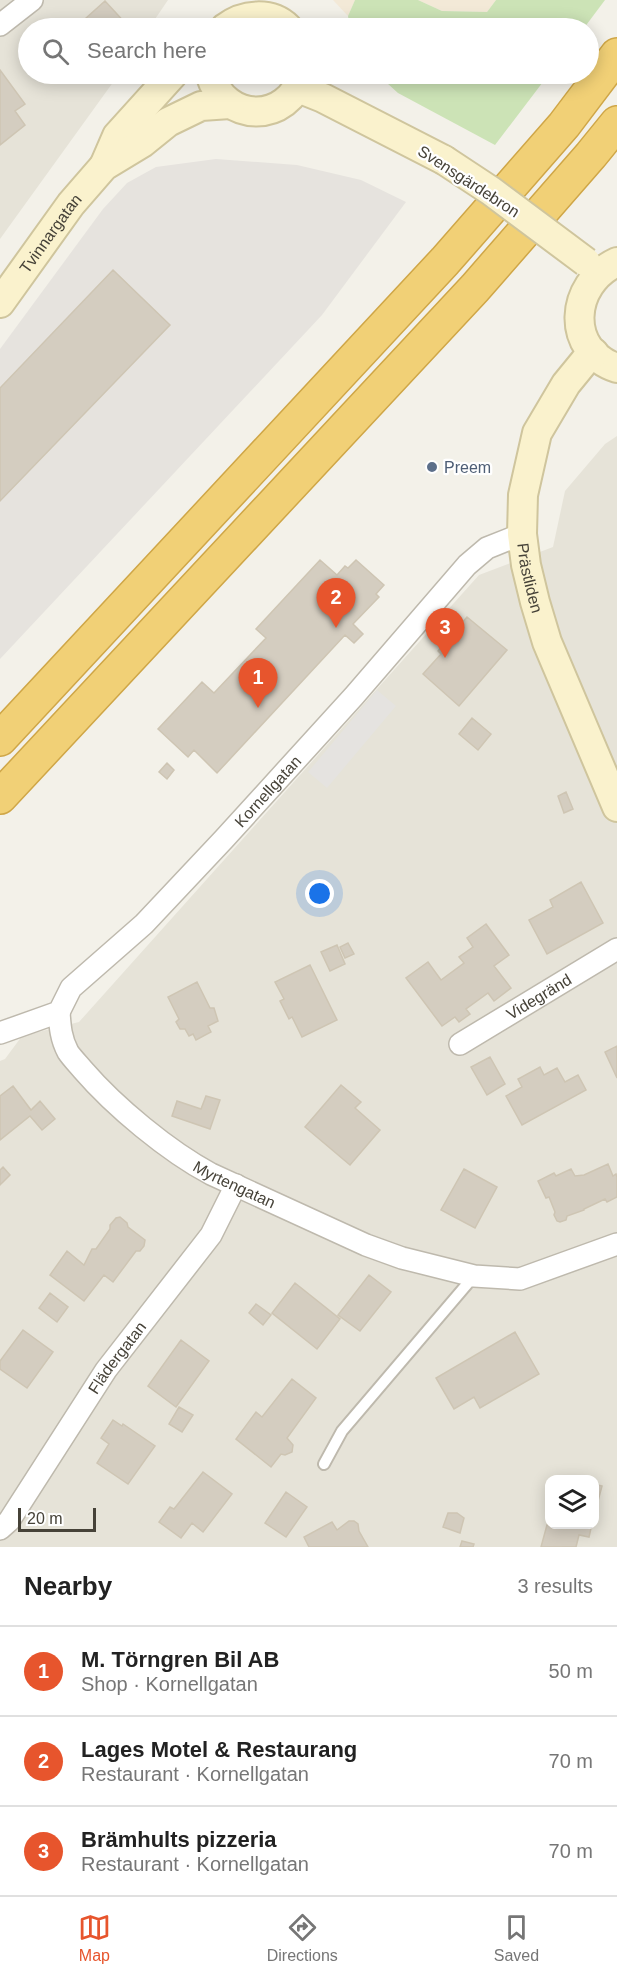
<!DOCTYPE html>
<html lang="en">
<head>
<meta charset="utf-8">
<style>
  :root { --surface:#fff; --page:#f2f2f2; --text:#222; --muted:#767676; --line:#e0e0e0; --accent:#e7552d }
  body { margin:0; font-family:Arial,sans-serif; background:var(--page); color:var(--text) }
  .controls { position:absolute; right:18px; bottom:18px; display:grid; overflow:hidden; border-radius:12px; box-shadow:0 3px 15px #0003 }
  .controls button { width:54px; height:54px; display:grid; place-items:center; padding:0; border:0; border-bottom:2px solid var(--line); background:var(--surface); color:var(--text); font:30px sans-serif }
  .scale { position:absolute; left:18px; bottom:15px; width:78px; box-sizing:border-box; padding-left:6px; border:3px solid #464238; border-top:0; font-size:16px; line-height:21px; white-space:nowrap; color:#464238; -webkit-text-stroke:4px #fff; paint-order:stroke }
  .you { position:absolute; left:320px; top:894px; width:21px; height:21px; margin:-15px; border:4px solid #fff; border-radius:50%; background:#1a73e8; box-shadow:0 0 0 9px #1a73e833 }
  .badge { display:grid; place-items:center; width:39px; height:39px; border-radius:50%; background:var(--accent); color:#fff; font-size:20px; font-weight:700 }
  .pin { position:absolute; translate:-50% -50px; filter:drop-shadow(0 2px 3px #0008) }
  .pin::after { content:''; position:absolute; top:32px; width:21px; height:18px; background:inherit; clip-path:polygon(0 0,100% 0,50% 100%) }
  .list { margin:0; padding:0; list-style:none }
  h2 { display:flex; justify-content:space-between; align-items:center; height:78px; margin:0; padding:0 24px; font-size:26px }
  h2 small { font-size:20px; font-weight:400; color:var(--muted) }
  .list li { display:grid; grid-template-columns:39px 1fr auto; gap:18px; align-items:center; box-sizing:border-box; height:90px; padding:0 24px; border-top:2px solid var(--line) }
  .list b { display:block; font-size:22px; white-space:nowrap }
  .list p { margin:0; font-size:20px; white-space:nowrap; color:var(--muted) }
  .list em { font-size:20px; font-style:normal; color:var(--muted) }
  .icon { flex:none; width:33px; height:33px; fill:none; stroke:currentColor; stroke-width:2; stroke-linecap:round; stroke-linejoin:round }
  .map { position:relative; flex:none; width:617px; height:1547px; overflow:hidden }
  .search { position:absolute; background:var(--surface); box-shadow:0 3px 15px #0003; left:18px; right:18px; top:18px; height:66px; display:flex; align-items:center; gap:15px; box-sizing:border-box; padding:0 21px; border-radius:33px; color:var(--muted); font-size:22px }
  .sheet { height:348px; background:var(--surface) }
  nav { display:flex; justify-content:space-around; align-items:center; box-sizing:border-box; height:84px; border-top:2px solid var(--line); background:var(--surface); font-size:16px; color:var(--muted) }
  nav a { display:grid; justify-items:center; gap:3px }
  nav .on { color:var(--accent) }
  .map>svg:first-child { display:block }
  .residential { fill:#e6e3d8; fill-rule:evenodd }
  .commercial { fill:#f3e9d7 }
  .industrial { fill:#e6e3de }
  .green { fill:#cce3b6 }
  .parking { fill:#e5e3e0 }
  .building { fill:#d4cdc0; stroke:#cec5b3; stroke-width:1.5 }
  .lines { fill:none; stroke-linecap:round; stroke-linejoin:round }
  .lane-casing { stroke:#beb9ad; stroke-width:14 }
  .street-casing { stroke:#beb9ad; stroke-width:24 }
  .secondary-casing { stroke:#cfc59d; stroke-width:32 }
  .highway-casing { stroke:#cfa647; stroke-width:36 }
  .lane { stroke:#fff; stroke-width:10 }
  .street { stroke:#fff; stroke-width:21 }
  .secondary { stroke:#faf2cd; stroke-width:28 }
  .highway { stroke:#f1d076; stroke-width:33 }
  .secondary-bridge-casing { stroke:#cfc59d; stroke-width:32; stroke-linecap:butt }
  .secondary-bridge { stroke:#faf2cd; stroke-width:28 }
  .service-dot { fill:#5c6f8a; stroke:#fff; stroke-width:2 }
  .labels { text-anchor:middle; stroke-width:4.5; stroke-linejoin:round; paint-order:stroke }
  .street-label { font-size:16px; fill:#464238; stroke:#fff }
  .service-label { font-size:16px; fill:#4e5e75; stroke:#fff; text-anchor:start }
</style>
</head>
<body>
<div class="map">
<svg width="617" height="1547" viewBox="0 0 617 1547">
  <rect width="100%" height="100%" fill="#f3f1e9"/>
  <!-- residential -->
  <path class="residential" d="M0,0H168L149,28H28V74H119L0,239Z
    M617,436V1547H0V1061L5,1059L22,1036L79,1022L479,575L553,547L565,491L605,444ZM550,1480H594V1524H550Z"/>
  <!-- commercial -->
  <path class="commercial" d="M333,0H355L348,16Z
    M418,0H496L487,12L442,11Z"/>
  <!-- industrial -->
  <path class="industrial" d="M216,159L297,165L361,180L406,202L322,315L0,659V349L103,209L127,183L156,167Z"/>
  <!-- green -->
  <path class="green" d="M355,0H418L442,11L487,12L496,0H605L584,28H350L348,16Z
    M377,74H549L495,145L398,93Z"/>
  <!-- parking -->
  <path class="parking" d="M377,690L396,706L327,788L308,772Z"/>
  <!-- building -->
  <path class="building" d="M105,1L128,26L126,28H75Z
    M0,70L25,104L15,111L25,125L0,145Z
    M113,270L170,325L0,501V388Z
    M320,560L337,575L345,566L348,568L356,560L384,585L376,594L379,597L353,624L363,634L354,643L345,635L217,773L194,750L188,757L158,729L202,682L214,693L266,638L256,629Z
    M467,617L507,650L459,706L423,674L441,654L438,651Z
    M472,718L491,734L478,750L459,734Z
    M167,763L174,770L167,779L159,772Z
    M566,792L573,809L564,813L558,796Z
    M581,882L603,923L547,954L529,920L553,907L550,900Z
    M486,924L509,955L494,966L511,988L494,1001L488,993L466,1009L470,1014L459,1022L455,1017L442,1026L406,978L428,962L441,980L464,963L459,957L473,947L467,938Z
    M348,943L354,954L345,958L340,947Z
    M337,945L345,964L330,971L321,952Z
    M310,965L337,1020L302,1037L292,1017L289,1019L280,1001L284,999L275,982Z
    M197,982L210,1008H214L218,1021L208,1026L211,1032L196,1040L193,1034L189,1036L185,1029H180L176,1022L179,1019L168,997Z
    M617,1046V1078L605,1052Z
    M490,1057L505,1084L487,1095L471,1067Z
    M540,1067L544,1075L557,1068L565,1082L578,1075L586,1090L522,1125L506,1096L522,1087L518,1079Z
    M341,1085L361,1102L355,1108L380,1130L350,1165L305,1127Z
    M13,1086L31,1110L40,1101L55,1119L42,1130L30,1116L0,1140V1096Z
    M206,1096L220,1100L210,1129L172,1116L177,1101L201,1109Z
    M608,1164L613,1176L616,1174L617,1177V1197L607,1202L605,1199L584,1209V1210L567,1216L566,1220L560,1222L557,1221L554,1215L555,1212L549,1197L546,1198L538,1181L554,1173L556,1176L571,1169L575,1176L584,1175Z
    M3,1167L10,1175L0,1185V1170Z
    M464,1169L497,1187L475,1228L441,1210Z
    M120,1217L127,1223L128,1227L145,1240L144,1246L140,1251H136L113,1282L104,1275L84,1301L50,1275L67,1251L84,1265L92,1249H96L110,1229V1225L116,1218Z
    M369,1275L391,1292L360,1331L338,1315Z
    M295,1283L340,1319L317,1349L272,1313Z
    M50,1293L68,1307L57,1322L39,1308Z
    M256,1304L271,1315L263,1325L249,1313Z
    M23,1330L53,1352L27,1388L0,1369V1361Z
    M515,1332L539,1374L480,1408L474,1397L454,1409L436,1378Z
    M181,1340L209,1361L176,1407L148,1386Z
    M292,1379L316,1398L287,1438L293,1445L292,1452L285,1455L281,1454L271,1467L236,1439L256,1412L262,1417Z
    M179,1407L193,1415L182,1432L169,1424Z
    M113,1420L122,1426L123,1424L155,1446L128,1484L97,1463L109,1444L101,1438Z
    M203,1472L232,1494L203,1532L192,1523L181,1538L159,1522L170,1507L174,1509Z
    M594,1484L602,1486L594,1516Z
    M286,1492L307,1507L286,1537L265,1523Z
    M448,1513H457L464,1518L460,1533L443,1527Z
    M349,1521H354L358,1524L359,1531L368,1547H309L304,1537L332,1522L337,1530Z
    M551,1524H592L589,1537L579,1535L576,1547H541L547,1525L551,1526Z
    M462,1541L474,1544L473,1547H460Z"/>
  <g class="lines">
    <!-- lane casing -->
    <g class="lane-casing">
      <path id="lane" d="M324,1464L342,1431L474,1276"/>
    </g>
    <!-- street casing -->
    <g class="street-casing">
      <g id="street">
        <path d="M0,25L32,0"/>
        <path id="s1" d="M59,1012C60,1027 61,1039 68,1052C72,1058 78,1064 83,1070C115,1107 168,1151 211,1174L366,1245L402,1258L474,1276L520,1279L617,1244"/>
        <path id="s2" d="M0,1033L59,1012L71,988L144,924L224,839L354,696L467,565L487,548L522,534"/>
        <path id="s3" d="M460,1044L617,949"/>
        <path id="s4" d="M0,1529L9,1521L106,1370L211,1235L236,1185"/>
      </g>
    </g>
    <!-- secondary casing -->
    <g class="secondary-casing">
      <g id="secondary">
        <path d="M225,28C243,14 271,11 288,28"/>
        <path d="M210,74C225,124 288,124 303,74"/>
        <path d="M298,88L323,98L444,160"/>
        <path d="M104,166L117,136L173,74"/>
        <path d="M617,262C569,284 565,351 617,368"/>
        <path id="s5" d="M0,303L71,204L104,166L142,143L168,122L201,106L230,104"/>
        <path id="s6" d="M594,353L584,362L566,384L537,433L523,495L522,534L526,565L535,602L547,642L617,807"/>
      </g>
    </g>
    <!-- highway casing -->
    <g class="highway-casing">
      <path id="highway" d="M0,739L445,261L564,125L617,55
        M0,797L475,288L591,155L617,123"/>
    </g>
    <!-- lane -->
    <use href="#lane" class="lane"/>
    <!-- street -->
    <use href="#street" class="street"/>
    <!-- secondary -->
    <use href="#secondary" class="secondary"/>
    <!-- highway -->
    <use href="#highway" class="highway"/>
    <!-- secondary-bridge casing -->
    <g class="secondary-bridge-casing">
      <path id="secondary-bridge" d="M444,160L491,191L586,262"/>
    </g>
    <!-- secondary-bridge -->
    <use href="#secondary-bridge" class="secondary-bridge"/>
  </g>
  <!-- markers -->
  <circle class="service-dot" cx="432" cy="467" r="6"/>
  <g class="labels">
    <!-- street labels -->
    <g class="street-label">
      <text transform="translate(469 181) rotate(33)" y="6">Svensgärdebron</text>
      <text dy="6" stroke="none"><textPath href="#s5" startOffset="86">Tvinnargatan</textPath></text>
      <text dy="6" stroke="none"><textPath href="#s6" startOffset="246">Prästliden</textPath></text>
      <text dy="6" stroke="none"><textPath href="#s2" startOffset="368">Kornellgatan</textPath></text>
      <text dy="6" stroke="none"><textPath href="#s3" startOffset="92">Videgränd</textPath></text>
      <text dy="6" stroke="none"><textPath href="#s1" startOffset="256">Myrtengatan</textPath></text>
      <text dy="6" stroke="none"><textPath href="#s4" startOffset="208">Flädergatan</textPath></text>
    </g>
    <!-- service labels -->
    <g class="service-label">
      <text x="444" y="473">Preem</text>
    </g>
  </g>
</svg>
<div class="controls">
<button><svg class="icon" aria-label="layers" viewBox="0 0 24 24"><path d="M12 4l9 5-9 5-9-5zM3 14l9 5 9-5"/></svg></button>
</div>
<div class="scale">20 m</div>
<div class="you"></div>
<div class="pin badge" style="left:258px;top:708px">1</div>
<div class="pin badge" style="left:336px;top:628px">2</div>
<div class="pin badge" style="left:445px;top:658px">3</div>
<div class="search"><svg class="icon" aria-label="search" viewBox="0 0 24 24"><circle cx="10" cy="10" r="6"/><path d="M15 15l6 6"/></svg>Search here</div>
</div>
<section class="sheet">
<h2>Nearby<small>3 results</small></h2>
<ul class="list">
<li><span class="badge">1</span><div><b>M. Törngren Bil AB</b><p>Shop · Kornellgatan</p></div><em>50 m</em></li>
<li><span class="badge">2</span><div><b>Lages Motel &amp; Restaurang</b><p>Restaurant · Kornellgatan</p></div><em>70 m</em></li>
<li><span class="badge">3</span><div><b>Brämhults pizzeria</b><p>Restaurant · Kornellgatan</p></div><em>70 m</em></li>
</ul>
</section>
<nav>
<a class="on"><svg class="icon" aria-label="map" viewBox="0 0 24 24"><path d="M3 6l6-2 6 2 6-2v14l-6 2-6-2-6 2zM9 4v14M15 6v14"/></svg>Map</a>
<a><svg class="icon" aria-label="directions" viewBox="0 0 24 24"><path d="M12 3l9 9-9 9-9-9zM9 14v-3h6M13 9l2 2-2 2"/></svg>Directions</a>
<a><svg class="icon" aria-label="saved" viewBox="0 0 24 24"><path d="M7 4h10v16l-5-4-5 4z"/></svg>Saved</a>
</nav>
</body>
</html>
